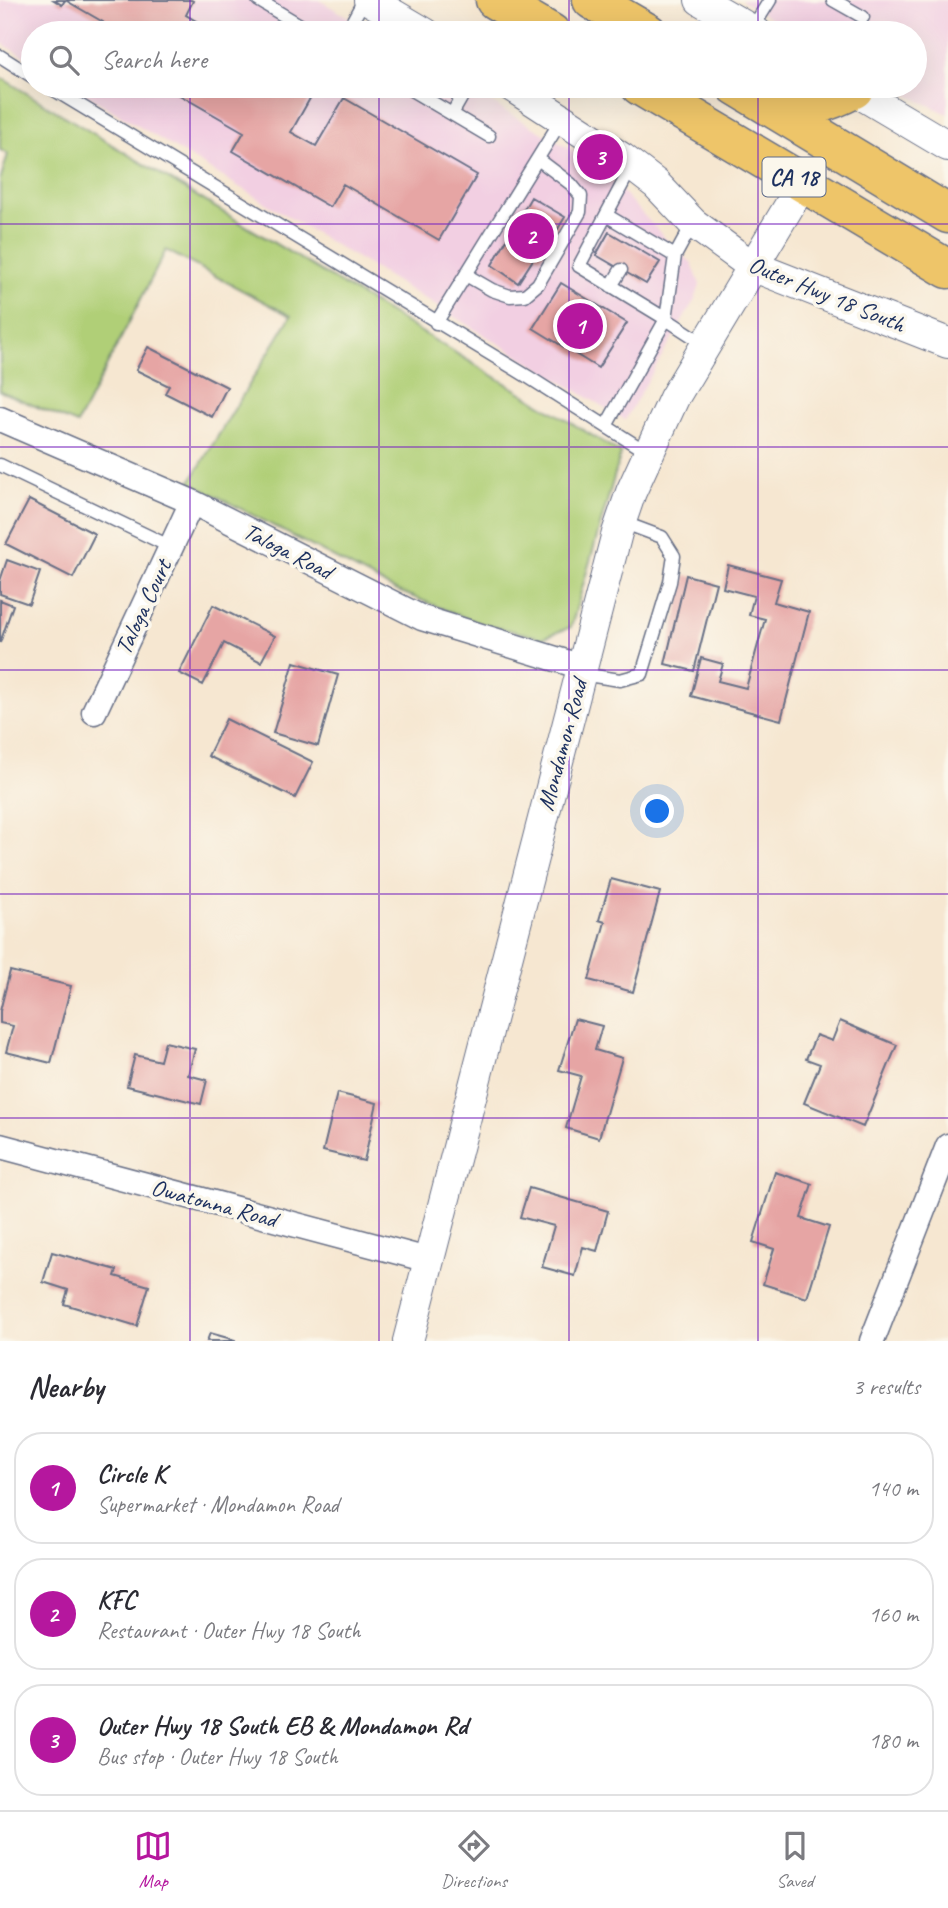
<!DOCTYPE html>
<html lang="en">
<head>
<meta charset="utf-8">
<style>
  :root { --surface:#fff; --page:#f2f2f3; --text:#2b2b33; --muted:#7c7c81; --line:#e1e1e2; --accent:#b5179e }
  body { margin:0; font-family:Caveat,sans-serif; background:var(--page); color:var(--text) }
  .you { position:absolute; left:658px; top:812px; width:24px; height:24px; margin:-18px; border:5px solid #fff; border-radius:50%; background:#1a73e8; box-shadow:0 0 0 10px #1a73e833 }
  .badge { display:grid; place-items:center; width:46px; height:46px; border-radius:50%; background:var(--accent); color:#fff; font-size:23px; font-weight:700 }
  .pin { position:absolute; translate:-50% -50%; border:4px solid #fff; box-shadow:0 2px 7px #0006 }
  .list { margin:0; padding:0; list-style:none }
  h2 { display:flex; justify-content:space-between; align-items:center; height:91px; margin:0; padding:0 28px; font-size:30px }
  h2 small { font-size:23px; font-weight:400; color:var(--muted) }
  .list li { display:grid; grid-template-columns:46px 1fr auto; gap:21px; align-items:center; box-sizing:border-box; height:112px; margin:0 14px 14px; padding:0 14px; border:2px solid var(--line); border-radius:28px }
  .list b { display:block; font-size:26px; white-space:nowrap }
  .list p { margin:0; font-size:23px; white-space:nowrap; color:var(--muted) }
  .list em { font-size:23px; font-style:normal; color:var(--muted) }
  .icon { flex:none; width:38px; height:38px; fill:none; stroke:currentColor; stroke-width:2; stroke-linecap:round; stroke-linejoin:round }
  .map { position:relative; flex:none; width:948px; height:1341px; overflow:hidden }
  .search { position:absolute; background:var(--surface); box-shadow:0 7px 28px #0002; left:21px; right:21px; top:21px; height:77px; display:flex; align-items:center; gap:18px; box-sizing:border-box; padding:0 24px; border-radius:38px; color:var(--muted); font-size:26px }
  .sheet { height:469px; background:var(--surface) }
  nav { display:flex; justify-content:space-around; align-items:center; box-sizing:border-box; height:98px; border-top:2px solid var(--line); background:var(--surface); font-size:19px; color:var(--muted) }
  nav a { display:grid; justify-items:center; gap:4px }
  nav .on { color:var(--accent) }
  .map>svg:first-child { display:block }
  .built { fill:#f2cfe2 }
  .green { fill:#b0cf77; stroke:#667f6a; stroke-width:2 }
  .building { fill:#e6a5a4 }
  .lines { fill:none; stroke-linecap:round; stroke-linejoin:round }
  .service-casing { stroke:#686f86; stroke-width:15 }
  .minor-casing { stroke:#686f86; stroke-width:27 }
  .tertiary-casing { stroke:#686f86; stroke-width:32 }
  .primary-casing { stroke:#686f86; stroke-width:41 }
  .service { stroke:#fff; stroke-width:12 }
  .minor { stroke:#fff; stroke-width:24 }
  .tertiary { stroke:#fff; stroke-width:30 }
  .primary { stroke:#eec569; stroke-width:38 }
  .grid { fill:none; stroke:#7b2cbf; stroke-width:2; stroke-opacity:0.55 }
  .labels { text-anchor:middle; stroke-width:7; stroke-linejoin:round; paint-order:stroke }
  .shield { fill:#fbf7ec; stroke:#5e6b89; stroke-width:2 }
  .shield-label { font-size:23px; font-weight:bold; fill:#1b2f5e }
  .street-label { font-size:24px; fill:#1b2f5e; stroke:#fbf7ec }
</style>
</head>
<body>
<div class="map">
<svg width="948" height="1341" viewBox="0 0 948 1341">
  <rect width="100%" height="100%" fill="#fbf7ec"/>
  <filter id="ink" filterUnits="userSpaceOnUse"><feTurbulence type="fractalNoise" baseFrequency=".0143" numOctaves="2"/><feDisplacementMap in="SourceGraphic" scale="14" xChannelSelector="R" yChannelSelector="G"/><feConvolveMatrix kernelMatrix="1 2 1 2 8 2 1 2 1" color-interpolation-filters="sRGB"/></filter>
  <filter id="wash" filterUnits="userSpaceOnUse"><feTurbulence type="fractalNoise" baseFrequency=".00686" numOctaves="4" result="noise"/><feDisplacementMap in="SourceGraphic" scale="28" xChannelSelector="R" yChannelSelector="G"/><feGaussianBlur stdDeviation="1.57" result="paint"/><feColorMatrix in="noise" values="0 0 0 0 0 0 0 0 0 0 0 0 0 0 0 0 0 1.4 0 .05"/><feComposite in="paint" operator="in"/></filter>
  <g filter="url(#wash)">
    <rect width="100%" height="100%" fill="#f6e7d1"/>
    <!-- built -->
    <path class="built" d="M0,0H319L375,33H33V62L0,42Z
      M741,0H948V114L888,86H915V33H795Z
      M72,86H463L587,159L604,172L673,247L692,263L700,285L695,299L625,420Z"/>
    <!-- green -->
    <path class="green" d="M0,77L621,453L571,627L542,638L479,623L393,589L190,482L291,316L166,250L77,424L0,391V181L8,154L0,150Z"/>
    <g id="blocks">
      <!-- building -->
      <path class="building" d="M54,0H191L193,1L186,15L208,28L205,33H96L103,22L65,0L62,5Z
        M164,86H317L291,132L316,146L344,98L477,175L439,240L343,184L330,207L233,151L244,132Z
        M531,197L565,217L541,257L536,255L518,283L492,265Z
        M609,232L660,262L646,284L596,255Z
        M561,283L627,323L598,368L533,328Z
        M148,347L227,387L212,417L165,393L169,386L136,370Z
        M29,500L95,534L73,578L6,544Z
        M7,560L40,572L29,604L0,594V581Z
        M728,565L781,579L774,602L809,612L781,720L691,696L701,658L723,664L718,681L746,688L765,619L749,615L754,596L723,588Z
        M686,575L716,583L694,671L665,664Z
        M0,600L13,605L0,643Z
        M213,605L275,636L261,662L224,643L203,685L179,673Z
        M294,662L338,675L318,746L273,733Z
        M226,719L313,762L295,798L208,756Z
        M611,879L660,892L633,992L589,980L605,922L599,920Z
        M10,971L71,986L51,1063L6,1052L13,1026L0,1023V1011Z
        M575,1019L602,1026L595,1050L622,1058L599,1138L566,1128L581,1076L559,1070Z
        M840,1021L897,1045L863,1127L804,1103L820,1064L806,1059L816,1035L832,1041Z
        M165,1042L195,1049L188,1075L207,1080L201,1104L127,1086L135,1055L160,1061Z
        M337,1093L377,1103L364,1161L323,1151Z
        M775,1172L812,1184L801,1218L829,1227L807,1298L763,1284L774,1249L753,1242Z
        M529,1188L608,1211L597,1251L583,1247L575,1276L542,1267L554,1226L520,1217Z
        M52,1252L117,1270L115,1276L149,1286L137,1326L64,1304L68,1290L43,1282Z
        M210,1333L235,1340V1341H207Z"/>
    </g>
  </g>
  <g filter="url(#ink)">
    <use href="#blocks" fill-opacity="0" stroke="#686f86" stroke-width="2"/>
    <g class="lines">
      <!-- service casing -->
      <g class="service-casing">
        <path id="service" d="M258,0L303,27
          M833,0L863,17
          M752,29L770,0
          M346,33L364,0
          M0,56L33,77
          M48,86L530,378L648,453
          M408,88L489,136
          M452,114L468,86
          M606,215L675,256L666,319L706,345
          M675,256L693,223
          M466,275L492,290L510,296L525,295L538,284L580,212L581,196L571,184L538,159
          M611,286L621,270
          M436,323L562,119
          M606,426L666,319L579,266L632,166
          M0,465L171,547
          M581,674L620,680L642,674L670,582L674,556L662,537L622,522"/>
      </g>
      <!-- minor casing -->
      <g class="minor-casing">
        <path id="minor" d="M0,419L192,502L422,618L582,667
          M94,712L192,502
          M0,1146L428,1260
          M872,1341L948,1146"/>
      </g>
      <!-- tertiary casing -->
      <g class="tertiary-casing">
        <path id="tertiary" d="M369,0L425,33
          M700,0L757,33
          M511,86L622,158L656,184L693,223L752,266L948,343
          M847,86L948,146
          M408,1341L617,533L631,492L674,398L803,183"/>
      </g>
      <!-- primary casing -->
      <g class="primary-casing">
        <path id="primary" d="M495,0L551,33
          M592,0L648,33
          M640,86L948,269
          M736,86L948,214
          M775,109C808,108 825,104 854,89"/>
      </g>
      <!-- service -->
      <use href="#service" class="service"/>
      <!-- minor -->
      <use href="#minor" class="minor"/>
      <!-- tertiary -->
      <use href="#tertiary" class="tertiary"/>
      <!-- primary -->
      <use href="#primary" class="primary"/>
    </g>
  </g>
  <!-- grid -->
  <path class="grid" d="M190,0V33M379,0V33M569,0V33M758,0V33M190,86V1341M379,86V1341M569,86V1341M758,86V1341M0,224H948M0,447H948M0,670H948M0,894H948M0,1118H948"/>
  <g class="labels">
    <!-- shield labels -->
    <rect class="shield" x="762.5" y="157.5" width="63" height="39" rx="5"/>
    <g class="shield-label">
      <text x="794" y="185">CA 18</text>
    </g>
    <!-- street labels -->
    <g class="street-label">
      <text transform="translate(827 294) rotate(22)" y="8">Outer Hwy 18 South</text>
      <text transform="translate(288 551) rotate(27)" y="8">Taloga Road</text>
      <text transform="translate(143 607) rotate(-65)" y="8">Taloga Court</text>
      <text transform="translate(562 745) rotate(-75)" y="8">Mondamon Road</text>
      <text transform="translate(214 1203) rotate(15)" y="8">Owatonna Road</text>
    </g>
  </g>
</svg>
<div class="you"></div>
<div class="pin badge" style="left:580px;top:326px">1</div>
<div class="pin badge" style="left:531px;top:236px">2</div>
<div class="pin badge" style="left:600px;top:157px">3</div>
<div class="search"><svg class="icon" aria-label="search" viewBox="0 0 24 24"><circle cx="10" cy="10" r="6"/><path d="M15 15l6 6"/></svg>Search here</div>
</div>
<section class="sheet">
<h2>Nearby<small>3 results</small></h2>
<ul class="list">
<li><span class="badge">1</span><div><b>Circle K</b><p>Supermarket · Mondamon Road</p></div><em>140 m</em></li>
<li><span class="badge">2</span><div><b>KFC</b><p>Restaurant · Outer Hwy 18 South</p></div><em>160 m</em></li>
<li><span class="badge">3</span><div><b>Outer Hwy 18 South EB &amp; Mondamon Rd</b><p>Bus stop · Outer Hwy 18 South</p></div><em>180 m</em></li>
</ul>
</section>
<nav>
<a class="on"><svg class="icon" aria-label="map" viewBox="0 0 24 24"><path d="M3 6l6-2 6 2 6-2v14l-6 2-6-2-6 2zM9 4v14M15 6v14"/></svg>Map</a>
<a><svg class="icon" aria-label="directions" viewBox="0 0 24 24"><path d="M12 3l9 9-9 9-9-9zM9 14v-3h6M13 9l2 2-2 2"/></svg>Directions</a>
<a><svg class="icon" aria-label="saved" viewBox="0 0 24 24"><path d="M7 4h10v16l-5-4-5 4z"/></svg>Saved</a>
</nav>
</body>
</html>
